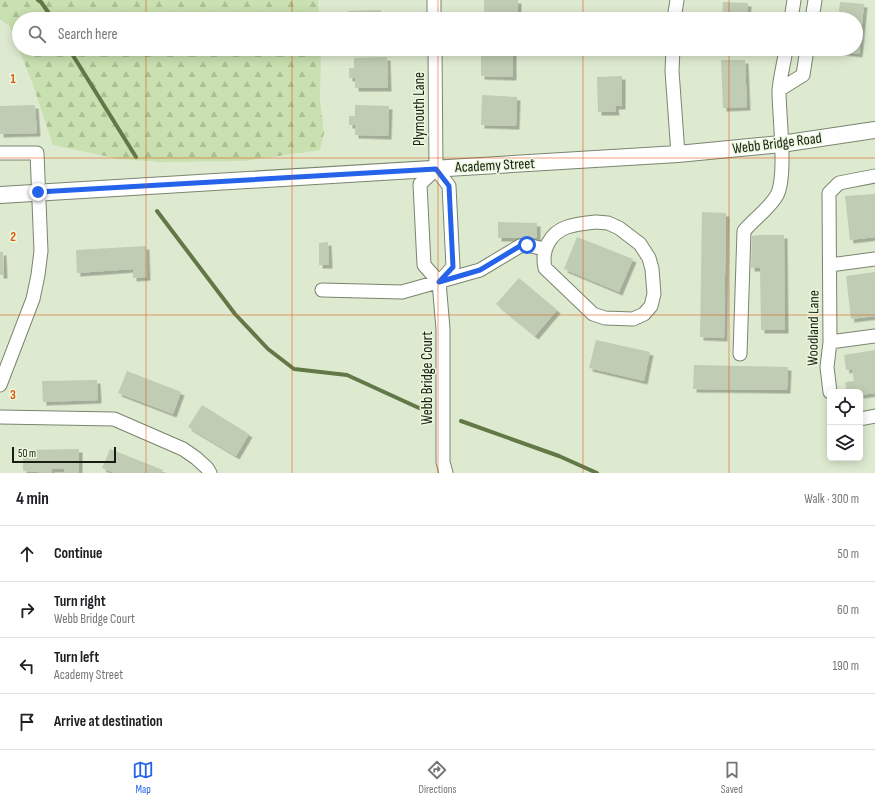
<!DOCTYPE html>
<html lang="en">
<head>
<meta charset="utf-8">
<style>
  :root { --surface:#fff; --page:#f6f6f6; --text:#202124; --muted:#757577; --line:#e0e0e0; --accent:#2563eb }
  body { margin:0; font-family:"Sofia Sans Condensed",sans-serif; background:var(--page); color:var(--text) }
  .controls { position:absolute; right:12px; bottom:12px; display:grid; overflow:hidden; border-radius:6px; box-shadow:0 2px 10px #0003 }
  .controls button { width:36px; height:36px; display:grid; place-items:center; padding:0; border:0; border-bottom:1px solid var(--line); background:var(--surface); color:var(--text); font:20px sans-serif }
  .scale { position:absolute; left:12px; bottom:10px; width:104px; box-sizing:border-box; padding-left:4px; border:2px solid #181d13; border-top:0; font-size:11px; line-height:14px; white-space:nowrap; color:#181d13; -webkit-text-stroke:3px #ebf8dd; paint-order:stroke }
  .stop { position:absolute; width:12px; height:12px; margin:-9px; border:3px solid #2563eb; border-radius:50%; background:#fff }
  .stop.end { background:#2563eb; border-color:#fff; box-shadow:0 1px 4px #0008 }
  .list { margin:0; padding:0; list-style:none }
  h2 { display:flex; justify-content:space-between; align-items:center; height:52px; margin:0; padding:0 16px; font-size:17px }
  h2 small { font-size:13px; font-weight:400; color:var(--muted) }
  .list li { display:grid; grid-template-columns:26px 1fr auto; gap:12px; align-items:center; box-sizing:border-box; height:56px; padding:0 16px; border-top:1px solid var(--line) }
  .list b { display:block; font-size:15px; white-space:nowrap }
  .list p { margin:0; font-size:13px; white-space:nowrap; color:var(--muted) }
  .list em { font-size:13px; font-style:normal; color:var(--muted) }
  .icon { flex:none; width:22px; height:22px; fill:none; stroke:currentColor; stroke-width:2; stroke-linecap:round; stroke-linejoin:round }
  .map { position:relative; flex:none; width:875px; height:473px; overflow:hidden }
  .search { position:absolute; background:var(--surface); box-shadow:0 2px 10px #0003; left:12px; right:12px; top:12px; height:44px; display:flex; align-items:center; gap:10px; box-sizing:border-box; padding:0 14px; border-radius:22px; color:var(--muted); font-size:15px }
  .sheet { height:276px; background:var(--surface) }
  nav { display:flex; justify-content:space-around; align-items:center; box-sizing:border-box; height:56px; border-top:1px solid var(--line); background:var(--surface); font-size:11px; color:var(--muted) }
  nav a { display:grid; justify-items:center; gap:2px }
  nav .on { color:var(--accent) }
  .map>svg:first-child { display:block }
  .forest { fill:url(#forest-firs) }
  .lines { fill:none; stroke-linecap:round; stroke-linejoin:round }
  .stream { stroke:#627847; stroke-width:4 }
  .building { fill:#c0ccb3; filter:url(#shadow) }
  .minor-casing { stroke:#79856d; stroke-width:15 }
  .tertiary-casing { stroke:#79856d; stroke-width:18 }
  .minor { stroke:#fff; stroke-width:13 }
  .tertiary { stroke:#fff; stroke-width:16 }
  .route { stroke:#2563eb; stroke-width:5 }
  .grid { fill:none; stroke:#de560c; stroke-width:1; stroke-opacity:0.55 }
  .labels { text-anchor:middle; stroke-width:3; stroke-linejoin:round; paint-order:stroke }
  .street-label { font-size:15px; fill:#181d13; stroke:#ebf8dd }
  .grid-label { font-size:13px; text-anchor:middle; font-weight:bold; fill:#de560c; stroke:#ebf8dd; stroke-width:3; stroke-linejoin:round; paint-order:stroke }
</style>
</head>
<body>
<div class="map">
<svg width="875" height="473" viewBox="0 0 875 473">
  <defs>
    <pattern id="forest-firs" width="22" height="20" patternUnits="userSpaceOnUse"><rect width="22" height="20" fill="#c9e0b0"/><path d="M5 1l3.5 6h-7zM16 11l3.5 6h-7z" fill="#acc096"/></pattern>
    <filter id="shadow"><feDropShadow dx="3.5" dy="3.5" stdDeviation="0" flood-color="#0004"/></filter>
  </defs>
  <rect width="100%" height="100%" fill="#deead0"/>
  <!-- forest -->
  <path class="forest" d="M0,0H318L319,19H19V49H321L320,100L324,133L320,150L243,161L162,162L119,159L53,145L32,82L9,25L0,19Z"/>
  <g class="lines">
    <!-- stream -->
    <path class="stream" d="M38,0L41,2L53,19
      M69,49L136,157
      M157,211L235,314L268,349L294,369L347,375L419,408
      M461,421L559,456L597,473"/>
  </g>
  <!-- building -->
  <path class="building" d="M484,0H518V19H484Z
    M723,2L748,3L747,19H722Z
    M840,2L864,4L859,54L835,51V49H856V19H838Z
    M381,10V19H348V11Z
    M591,15L624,16V19H591Z
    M481,49H513V77L481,76Z
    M387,57L388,88H355V78H349V68H354V58Z
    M721,60H745L747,107L723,108Z
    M622,76V106H615L616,112H598L597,77Z
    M482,95L517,97L516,126L481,125Z
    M35,105L37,133L0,134V106Z
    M355,105L389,106L388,136L355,135V125H349V116H355Z
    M875,194V237L850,240L845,196Z
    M702,212L726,213L724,338L700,337Z
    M498,222L537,223V238H498Z
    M760,235H784L785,330H761L760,268H751L752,236Z
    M577,237L633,259L619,292L564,269Z
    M328,242L329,265H319V243Z
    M146,246L147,277L133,278V269L77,273L76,250Z
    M0,252H3L4,275H0Z
    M875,272V316L851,319L846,276Z
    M519,278L557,310L535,336L496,304Z
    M596,340L650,352L644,381L589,368Z
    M875,350V393L860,395V392H847L845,382L854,381L852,369L846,370L844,355Z
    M694,365L788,367L787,390L693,389Z
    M127,371L181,392L173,414L118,393Z
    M97,380L98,400L43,402L42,381Z
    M202,405L249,434L236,456L188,427Z
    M79,449V473H64V469H51L52,473L23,471V450Z
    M110,449L163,470L161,473H114L102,468Z"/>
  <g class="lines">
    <!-- minor casing -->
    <g class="minor-casing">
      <path id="minor" d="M434,0V19
        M674,19L677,0
        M791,19L794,0
        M812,19L815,0
        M435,49L436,169
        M673,49L672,71L678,154
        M779,90L803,75L807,49
        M0,153H37L41,251L38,275L33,299L0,385
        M436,169L420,184L424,265L439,282L443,329V462L446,473
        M436,169L449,186L453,267L439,282
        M596,222L608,223L619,228L640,244L649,258L652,269L654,294L651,306L644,314L633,319L605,318L593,314L545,268C541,250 550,233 567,227C576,224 587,223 596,222Z
        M830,265L875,259
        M322,290L402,292L480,270L520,246L527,245L544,249
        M830,342L875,336
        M740,354L744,231C755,218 769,209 777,195C787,176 779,115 779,91C780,77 784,63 786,49
        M830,392L827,367L830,342L829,193L839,183L875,176
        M0,417L114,419L183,449L196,458L207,468L210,473
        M860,419L875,416"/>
    </g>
    <!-- tertiary casing -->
    <g class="tertiary-casing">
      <path id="tertiary" d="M0,195L678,154L781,144L875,130"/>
    </g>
    <!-- minor -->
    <use href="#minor" class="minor"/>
    <!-- tertiary -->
    <use href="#tertiary" class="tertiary"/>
  </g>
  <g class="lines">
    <!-- route -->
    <path class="route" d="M38,192L436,169L449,186L453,267L439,282L480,270L520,246L527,245"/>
  </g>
  <!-- grid -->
  <path class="grid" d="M146,0V19M292,0V19M438,0V19M583,0V19M729,0V19M146,49V473M292,49V473M438,49V473M583,49V473M729,49V473M0,158H875M0,315H875"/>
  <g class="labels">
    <!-- street labels -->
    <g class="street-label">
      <text transform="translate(419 109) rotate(-90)" y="5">Plymouth Lane</text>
      <text transform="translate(777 143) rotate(-7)" y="5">Webb Bridge Road</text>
      <text transform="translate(495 165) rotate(-3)" y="5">Academy Street</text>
      <text transform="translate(813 328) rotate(-89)" y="5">Woodland Lane</text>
      <text transform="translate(427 378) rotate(-90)" y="5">Webb Bridge Court</text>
    </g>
  </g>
  <g class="grid-label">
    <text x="13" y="83">1</text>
    <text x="13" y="241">2</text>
    <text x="13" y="399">3</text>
  </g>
</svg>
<div class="controls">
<button><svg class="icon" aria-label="locate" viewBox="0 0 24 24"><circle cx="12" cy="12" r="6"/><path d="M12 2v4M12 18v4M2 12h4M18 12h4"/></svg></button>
<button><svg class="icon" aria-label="layers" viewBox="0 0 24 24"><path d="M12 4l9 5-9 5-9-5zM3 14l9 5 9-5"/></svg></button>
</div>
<div class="scale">50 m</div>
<div class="stop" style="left:527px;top:245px"></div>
<div class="stop end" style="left:38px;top:192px"></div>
<div class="search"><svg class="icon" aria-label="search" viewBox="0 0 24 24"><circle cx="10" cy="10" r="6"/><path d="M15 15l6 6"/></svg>Search here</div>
</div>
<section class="sheet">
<h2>4 min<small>Walk · 300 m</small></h2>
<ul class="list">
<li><svg class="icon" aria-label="ahead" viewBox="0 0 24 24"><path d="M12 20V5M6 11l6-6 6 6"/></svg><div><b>Continue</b></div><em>50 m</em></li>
<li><svg class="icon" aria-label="right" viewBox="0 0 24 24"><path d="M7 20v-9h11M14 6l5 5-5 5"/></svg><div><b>Turn right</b><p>Webb Bridge Court</p></div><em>60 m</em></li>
<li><svg class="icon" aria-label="left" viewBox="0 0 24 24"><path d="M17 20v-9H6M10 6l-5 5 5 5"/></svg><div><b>Turn left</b><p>Academy Street</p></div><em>190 m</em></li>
<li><svg class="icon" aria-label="arrive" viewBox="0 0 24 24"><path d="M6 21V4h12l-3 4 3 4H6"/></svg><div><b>Arrive at destination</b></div></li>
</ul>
</section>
<nav>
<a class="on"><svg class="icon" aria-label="map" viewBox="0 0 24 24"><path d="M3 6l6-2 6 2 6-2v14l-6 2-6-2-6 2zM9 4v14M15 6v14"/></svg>Map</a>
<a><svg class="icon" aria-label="directions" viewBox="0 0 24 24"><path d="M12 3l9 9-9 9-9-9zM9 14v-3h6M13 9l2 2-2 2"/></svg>Directions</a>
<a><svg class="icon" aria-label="saved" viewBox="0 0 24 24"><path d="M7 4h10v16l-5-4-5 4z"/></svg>Saved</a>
</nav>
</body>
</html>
